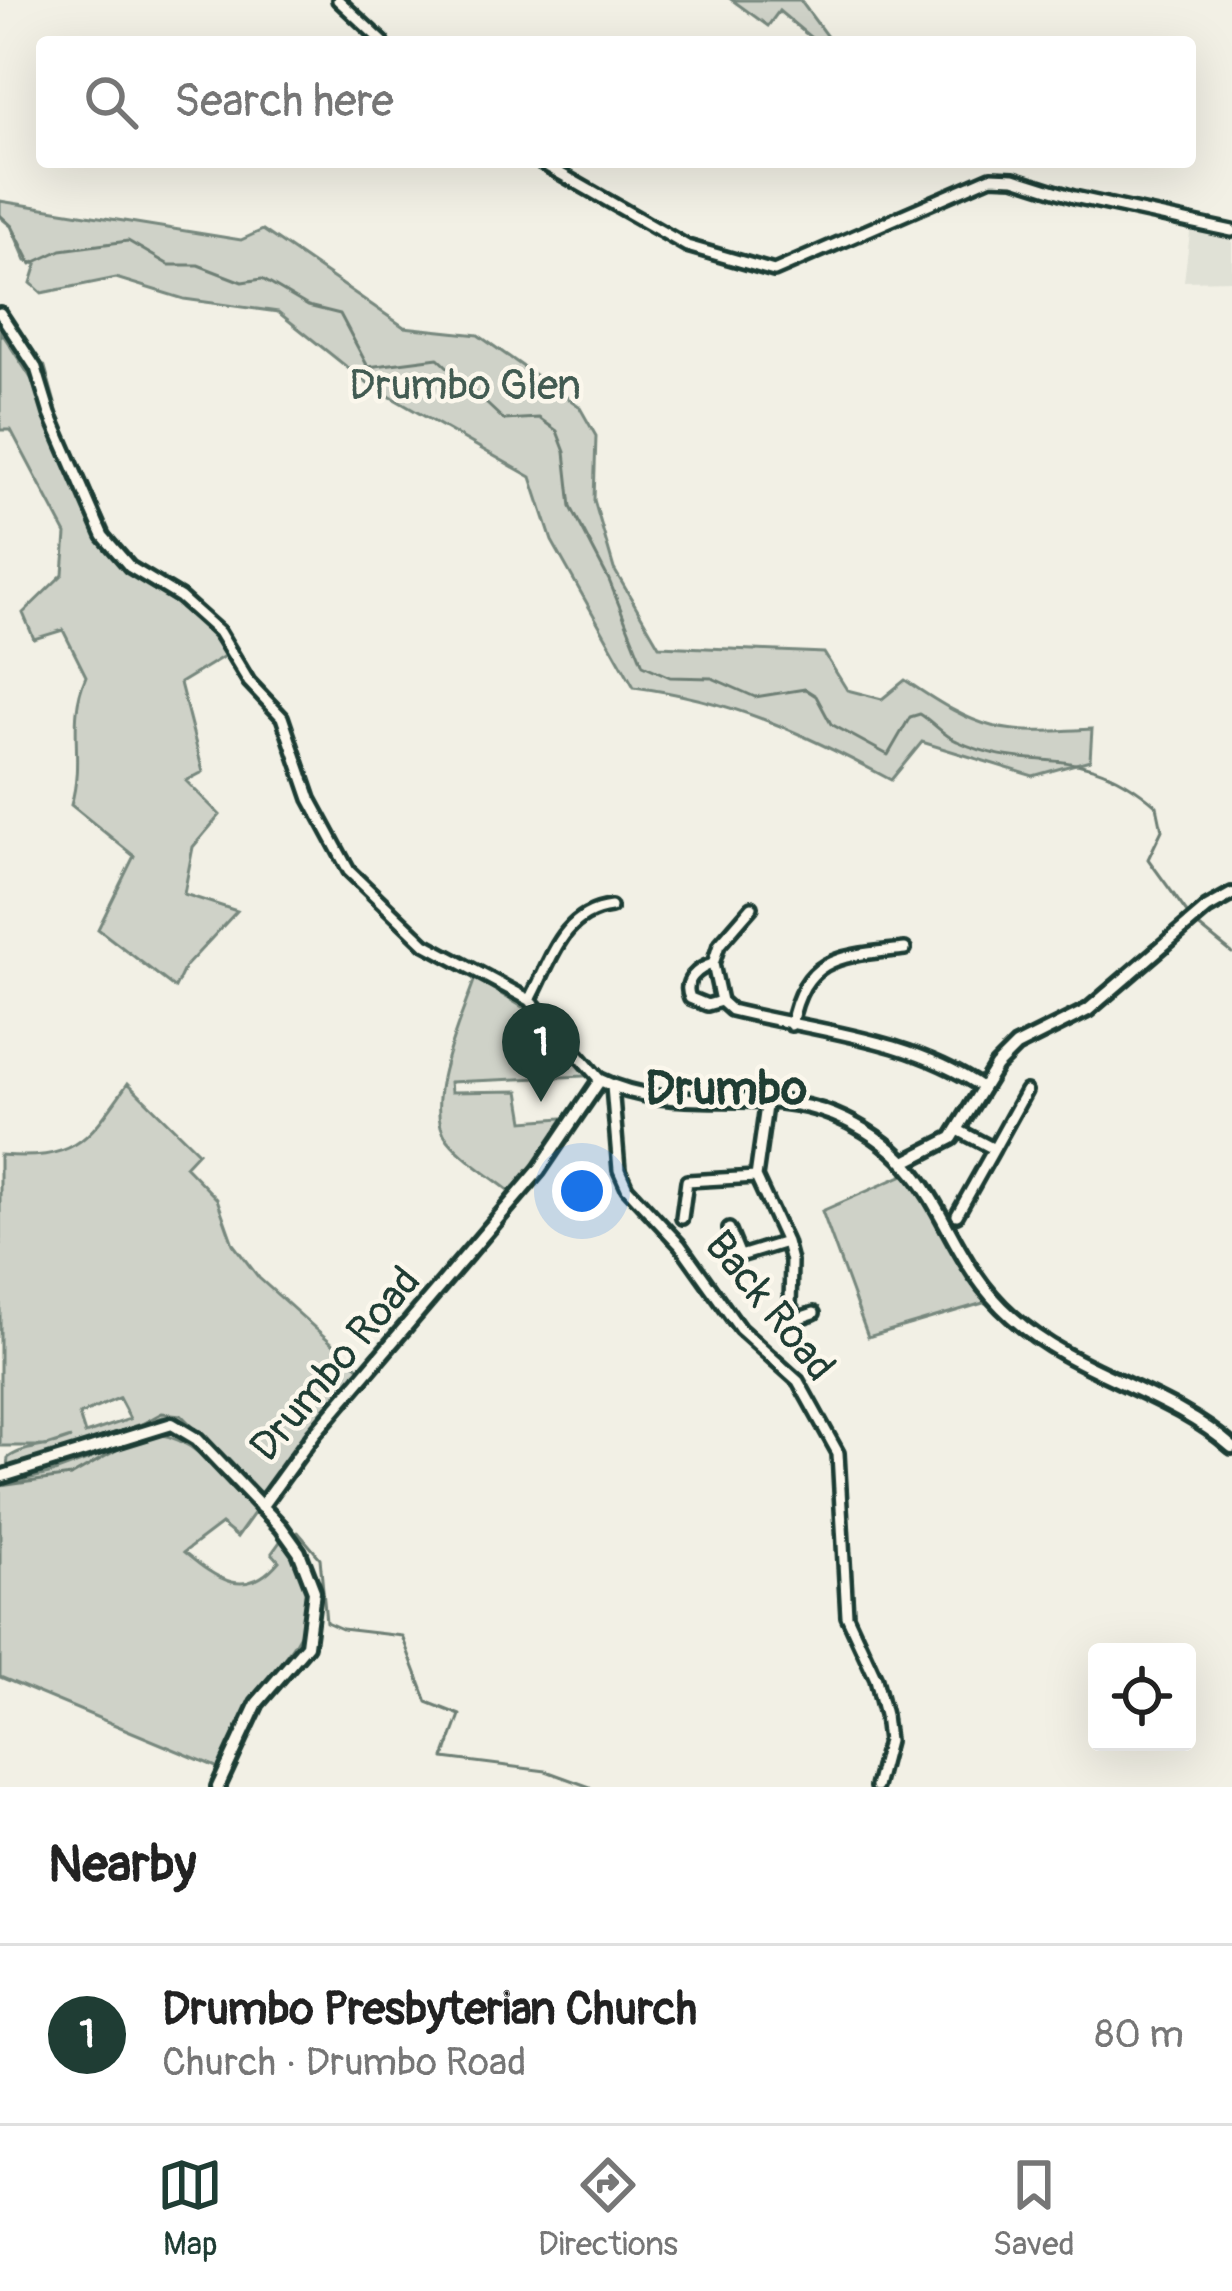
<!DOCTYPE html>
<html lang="en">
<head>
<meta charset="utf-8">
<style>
  :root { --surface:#fff; --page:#f6f6f6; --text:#222; --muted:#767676; --line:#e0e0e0; --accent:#1f3d34 }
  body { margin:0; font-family:Pangolin,sans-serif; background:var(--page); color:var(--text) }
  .controls { position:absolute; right:36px; bottom:36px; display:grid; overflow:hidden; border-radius:12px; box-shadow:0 12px 48px #0002 }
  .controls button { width:108px; height:108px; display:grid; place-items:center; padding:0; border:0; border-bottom:3px solid var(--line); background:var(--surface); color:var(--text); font:60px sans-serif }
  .you { position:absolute; left:582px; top:1191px; width:42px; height:42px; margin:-30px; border:9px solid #fff; border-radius:50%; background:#1a73e8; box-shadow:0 0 0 18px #1a73e833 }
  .badge { display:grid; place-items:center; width:78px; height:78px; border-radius:50%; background:var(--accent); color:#fff; font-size:39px; font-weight:700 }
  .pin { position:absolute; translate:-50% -99px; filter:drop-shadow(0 3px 6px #0008) }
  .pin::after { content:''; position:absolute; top:63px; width:42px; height:36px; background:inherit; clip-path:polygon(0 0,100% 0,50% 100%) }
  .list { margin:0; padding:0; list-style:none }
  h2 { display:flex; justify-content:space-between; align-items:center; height:156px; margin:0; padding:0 48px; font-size:51px }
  h2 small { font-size:39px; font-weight:400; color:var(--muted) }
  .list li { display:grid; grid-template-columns:78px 1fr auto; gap:36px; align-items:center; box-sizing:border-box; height:180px; padding:0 48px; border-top:3px solid var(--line) }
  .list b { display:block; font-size:45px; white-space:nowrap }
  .list p { margin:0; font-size:39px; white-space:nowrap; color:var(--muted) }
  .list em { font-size:39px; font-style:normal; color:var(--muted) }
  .icon { flex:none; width:66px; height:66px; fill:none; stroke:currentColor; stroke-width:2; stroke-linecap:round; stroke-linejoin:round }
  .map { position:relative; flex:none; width:1232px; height:1787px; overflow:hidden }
  .search { position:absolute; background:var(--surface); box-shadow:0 12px 48px #0002; left:36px; right:36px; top:36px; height:132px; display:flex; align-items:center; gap:30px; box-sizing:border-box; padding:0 42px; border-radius:12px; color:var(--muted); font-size:45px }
  .sheet { height:336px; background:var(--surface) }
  nav { display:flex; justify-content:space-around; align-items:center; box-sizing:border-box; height:168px; border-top:3px solid var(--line); background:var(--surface); font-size:33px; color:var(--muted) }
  nav a { display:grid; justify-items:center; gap:6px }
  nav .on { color:var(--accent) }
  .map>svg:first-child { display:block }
  .built { fill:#e0e1d6 }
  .green { fill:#cfd2c8; stroke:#77887e; stroke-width:3; fill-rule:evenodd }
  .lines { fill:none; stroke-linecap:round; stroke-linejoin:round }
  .stream { stroke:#6e7f75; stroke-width:3 }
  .minor-casing { stroke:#1f3d34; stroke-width:18 }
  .tertiary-casing { stroke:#1f3d34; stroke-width:20 }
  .minor { stroke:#fbf7ec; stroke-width:9 }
  .tertiary { stroke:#fbf7ec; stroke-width:10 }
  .labels { text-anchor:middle; stroke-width:9; stroke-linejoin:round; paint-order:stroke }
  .park-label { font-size:42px; fill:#425b52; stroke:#fbf7ec }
  .street-label { font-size:42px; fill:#1f3d34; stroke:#fbf7ec }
  .quarter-label { font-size:48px; font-weight:bold; fill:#1f3d34; stroke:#fbf7ec }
</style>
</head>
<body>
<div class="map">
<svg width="1232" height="1787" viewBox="0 0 1232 1787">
  <rect width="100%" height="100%" fill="#f2f0e5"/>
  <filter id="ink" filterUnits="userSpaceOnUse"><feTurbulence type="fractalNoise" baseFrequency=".00833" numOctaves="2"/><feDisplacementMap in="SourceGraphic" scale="24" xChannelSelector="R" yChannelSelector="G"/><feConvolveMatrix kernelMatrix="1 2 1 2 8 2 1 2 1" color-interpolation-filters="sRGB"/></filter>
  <g filter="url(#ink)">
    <!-- built -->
    <path class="built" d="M1191,225L1232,233V280L1184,281Z"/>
    <!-- green -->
    <path class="green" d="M732,0H800L831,42H816L779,11L768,26Z
      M0,201L241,240L263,230L404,327L478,335L579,406L596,436L594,500L614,569L659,646L824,653L847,690L882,699L905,680C982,732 999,735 1092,729L1090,760L1033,776L922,742L891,780C804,733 733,700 634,687L552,541L531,477L368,384L278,312L184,299L116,278L42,293L31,283L37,264L26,261L11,226L0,217Z
      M0,330L31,378L45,367L61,425L119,552L116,559C155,593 196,609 226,655L180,683L203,772L186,781L220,815L193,847L184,894L237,911L185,967L175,988L98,929L134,856L71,805C85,757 66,722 86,676L63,630L34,639L23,613L63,574L66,534L11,430H0Z
      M475,978L537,1016L586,1076L450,1082L451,1092L519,1091L524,1121L575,1117L513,1194C492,1177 465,1161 448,1140C420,1106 462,1017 475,978Z
      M128,1083L198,1152L185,1166L217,1199L233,1244L259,1278L363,1371L264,1493L254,1494L179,1418L163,1417L7,1468L8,1458C26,1445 51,1448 71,1438L46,1446H0V1155C77,1161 87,1141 128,1083ZM119,1398L130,1419L85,1434L79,1415Z
      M913,1171L990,1301L868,1337L822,1211Z
      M157,1434C201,1440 225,1482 255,1512L237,1537L221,1524L184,1552C218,1580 246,1601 279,1561L272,1553L282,1539C345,1610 287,1648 252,1701C238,1722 230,1746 221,1769L0,1677V1485L49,1474Z"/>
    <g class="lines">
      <!-- stream -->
      <path class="stream" d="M0,215L12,226L31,264L61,250L128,241L169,265H198L242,282L262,279L308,306L340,314L368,367L438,358L504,420L539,418L557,431L565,452L571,507L609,580L643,665L670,677L712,678L755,697L805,689L816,696L831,724L888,755L910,717L920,714C933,722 944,736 957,741C1034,777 1078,737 1157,806L1162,830L1148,859L1190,917
        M1196,924L1232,953
        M140,1425L162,1413L181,1415L235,1469
        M0,1486L71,1476L127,1444
        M298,1532L320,1558L326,1622L342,1629L402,1636L427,1702L460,1715L444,1758L546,1771L590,1787"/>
      <!-- minor casing -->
      <g class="minor-casing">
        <path id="minor" d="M338,0L383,42
          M540,162L687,246L774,271L991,177L1014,178L1074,197L1232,231
          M0,313L36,368L50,414L103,536L130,567L180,597L219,632L249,682L282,717L310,799L349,871L425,944L530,1000L600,1080
          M752,907L719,945L713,964C698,968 682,981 690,998L707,1005L721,1001L731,1010C816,1031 910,1038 983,1088
          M713,964L721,1001
          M530,1000C551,962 561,913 611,907
          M791,1025C805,954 842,956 905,949
          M612,1086L619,1170L627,1188L680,1245L740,1329L798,1381L838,1453L847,1616L876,1679L885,1715L888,1741L876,1787
          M767,1099L756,1177L786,1242L791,1261L790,1307L799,1318L814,1313
          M958,1130L994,1149L1026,1091
          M957,1215L994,1149
          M682,1218L687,1181L756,1177
          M729,1229L740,1256L786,1242"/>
      </g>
      <!-- tertiary casing -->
      <g class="tertiary-casing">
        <path id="tertiary" d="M907,1161L952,1138L996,1066L1016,1046L1088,1010L1207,908L1232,894
          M0,1477L172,1424L197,1439L281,1527L299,1552L314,1591L307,1645L257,1703L218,1787
          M261,1507L314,1434L539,1170L600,1080C674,1117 759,1084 834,1115C948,1162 934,1248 1012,1317C1076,1375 1168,1390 1232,1447"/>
      </g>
      <!-- minor -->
      <use href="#minor" class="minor"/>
      <!-- tertiary -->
      <use href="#tertiary" class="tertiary"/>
    </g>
  </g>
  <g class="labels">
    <!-- park labels -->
    <g class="park-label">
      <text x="465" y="399">Drumbo Glen</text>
    </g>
    <!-- street labels -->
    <g class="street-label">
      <text transform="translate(771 1305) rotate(51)" y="15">Back Road</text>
      <text transform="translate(334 1363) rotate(-50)" y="15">Drumbo Road</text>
    </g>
    <!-- quarter labels -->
    <g class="quarter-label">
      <text x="726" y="1104">Drumbo</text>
    </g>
  </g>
</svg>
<div class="controls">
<button><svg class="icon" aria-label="locate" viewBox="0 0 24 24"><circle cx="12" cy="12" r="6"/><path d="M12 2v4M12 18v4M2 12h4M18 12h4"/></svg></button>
</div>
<div class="you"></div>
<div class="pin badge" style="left:541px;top:1102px">1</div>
<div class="search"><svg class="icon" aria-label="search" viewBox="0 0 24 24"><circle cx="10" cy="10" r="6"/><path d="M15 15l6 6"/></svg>Search here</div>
</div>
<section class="sheet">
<h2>Nearby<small></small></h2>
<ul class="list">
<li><span class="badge">1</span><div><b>Drumbo Presbyterian Church</b><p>Church · Drumbo Road</p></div><em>80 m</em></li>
</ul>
</section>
<nav>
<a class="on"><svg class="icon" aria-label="map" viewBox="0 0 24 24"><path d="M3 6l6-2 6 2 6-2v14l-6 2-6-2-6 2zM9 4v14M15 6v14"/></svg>Map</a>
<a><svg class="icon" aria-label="directions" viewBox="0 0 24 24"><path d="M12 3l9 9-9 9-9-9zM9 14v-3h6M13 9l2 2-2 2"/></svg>Directions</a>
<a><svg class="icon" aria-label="saved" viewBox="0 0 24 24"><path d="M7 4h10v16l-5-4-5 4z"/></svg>Saved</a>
</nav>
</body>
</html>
